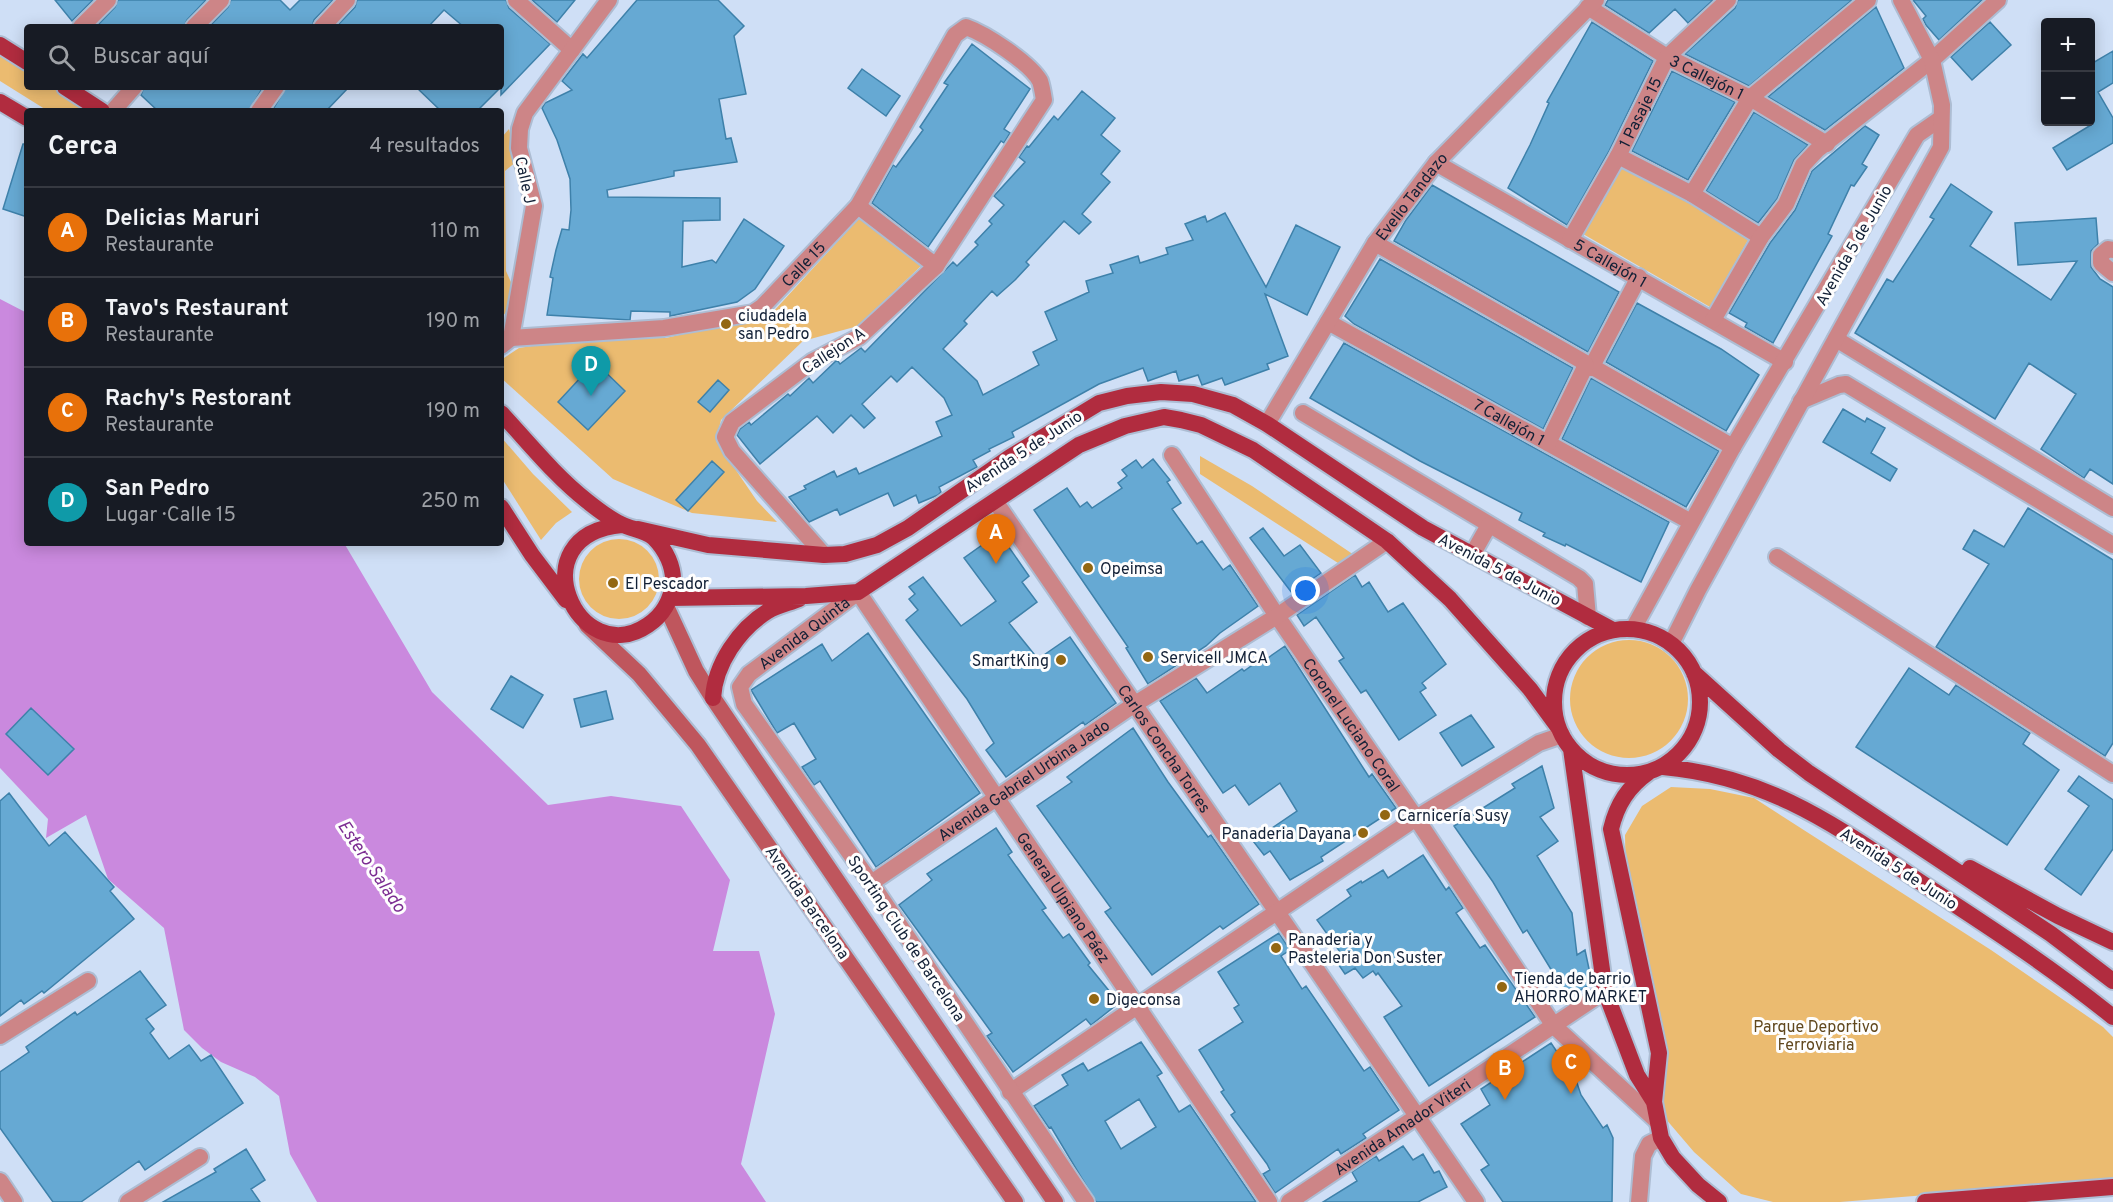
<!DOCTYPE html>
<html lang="es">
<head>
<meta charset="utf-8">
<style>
  :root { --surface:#171b24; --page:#20242c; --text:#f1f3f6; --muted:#9ea1a6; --line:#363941; --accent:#936712 }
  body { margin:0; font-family:Overpass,sans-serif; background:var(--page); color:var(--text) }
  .controls { position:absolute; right:18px; top:18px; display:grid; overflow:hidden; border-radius:6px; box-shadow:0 3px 15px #0003 }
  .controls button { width:54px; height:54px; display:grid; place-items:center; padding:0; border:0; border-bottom:2px solid var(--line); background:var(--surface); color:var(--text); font:30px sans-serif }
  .you { position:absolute; left:1306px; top:591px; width:21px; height:21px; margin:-15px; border:4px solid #fff; border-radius:50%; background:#1a73e8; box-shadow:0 0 0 9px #1a73e833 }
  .badge { display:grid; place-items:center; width:39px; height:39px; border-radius:50%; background:var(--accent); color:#fff; font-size:20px; font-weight:700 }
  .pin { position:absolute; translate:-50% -50px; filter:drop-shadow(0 2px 3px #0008) }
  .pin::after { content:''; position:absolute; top:32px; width:21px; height:18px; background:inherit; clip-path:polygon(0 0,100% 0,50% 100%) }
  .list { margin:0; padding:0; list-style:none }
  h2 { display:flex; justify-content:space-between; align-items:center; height:78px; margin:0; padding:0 24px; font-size:26px }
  h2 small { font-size:20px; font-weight:400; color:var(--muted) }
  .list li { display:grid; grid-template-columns:39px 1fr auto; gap:18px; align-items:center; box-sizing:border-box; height:90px; padding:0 24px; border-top:2px solid var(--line) }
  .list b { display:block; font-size:22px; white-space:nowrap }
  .list p { margin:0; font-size:20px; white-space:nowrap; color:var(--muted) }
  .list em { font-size:20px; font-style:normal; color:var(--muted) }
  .icon { flex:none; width:33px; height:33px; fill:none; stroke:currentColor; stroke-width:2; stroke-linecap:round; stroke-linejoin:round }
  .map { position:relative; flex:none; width:2113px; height:1202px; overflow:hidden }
  .search { position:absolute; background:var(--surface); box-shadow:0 3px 15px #0003; left:24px; top:24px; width:480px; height:66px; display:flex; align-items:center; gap:15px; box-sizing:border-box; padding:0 21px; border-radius:6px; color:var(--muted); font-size:22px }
  .panel { position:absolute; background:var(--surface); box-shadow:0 3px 15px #0003; left:24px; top:108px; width:480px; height:438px; border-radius:6px }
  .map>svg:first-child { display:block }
  .green { fill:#ebbb70 }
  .water { fill:#ca89de }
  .building { fill:#66a9d3; stroke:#3e81aa; stroke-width:1.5; fill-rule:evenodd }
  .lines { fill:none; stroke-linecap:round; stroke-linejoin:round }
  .minor-casing { stroke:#adbdd3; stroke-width:20 }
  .secondary-casing { stroke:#adbdd3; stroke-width:20 }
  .primary-casing { stroke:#adbdd3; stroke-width:20 }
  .minor { stroke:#cd8587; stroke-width:16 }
  .secondary { stroke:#bf565d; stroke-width:16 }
  .primary { stroke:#b12c3f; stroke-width:16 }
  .poi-dot { fill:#936712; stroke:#fefefe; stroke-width:2 }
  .labels { text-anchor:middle; stroke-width:6; stroke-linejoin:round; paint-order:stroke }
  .street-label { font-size:16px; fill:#122036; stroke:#fefefe }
  .poi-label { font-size:16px; fill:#122036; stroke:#fefefe; text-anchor:start }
  .park-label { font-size:16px; fill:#61481e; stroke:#fefefe }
  .water-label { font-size:18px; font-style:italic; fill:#7c2d92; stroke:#fefefe }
</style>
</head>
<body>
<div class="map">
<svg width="2113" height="1202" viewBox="0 0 2113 1202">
  <rect width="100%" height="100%" fill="#cfdff6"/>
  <!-- green -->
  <path class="green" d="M0,55L27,72V87H51L90,111H48L0,81Z
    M509,129L517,161L505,171L506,271L514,289L508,309L501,319V138Z
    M1625,160L1752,233L1710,307L1583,234Z
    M862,215L922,265L858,326L803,341L721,420L716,441L757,501L777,522L692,513L613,479L501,378V360L519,348L576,339L666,338L772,313Z
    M501,437L533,474L572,512L556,523L541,540L501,477Z
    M1200,456L1252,486L1357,557L1338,563L1200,474Z
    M579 579a40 40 0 1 1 80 0a40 40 0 1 1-80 0Z
    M1570 699a59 59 0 1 1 118 0a59 59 0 1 1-118 0Z
    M1671,787L1710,789L1754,798L1991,950L2103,1027L2113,1037V1180L1840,1202H1773L1741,1194L1694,1152L1659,1111L1626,886L1625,835L1642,806Z"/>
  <!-- water -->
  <path class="water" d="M0,299L27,313V543H344L432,692L548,805L611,796L681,806L730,880L713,951H759L775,1014L741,1164L766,1202H317L290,1154L279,1096L255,1077L221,1062L202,1048L184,1030L164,928L108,879L86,815L46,838L48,819L0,768Z"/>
  <!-- building -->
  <path class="building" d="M55,0H93L72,21Z
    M118,0H206L187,20L184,27H96L115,7Z
    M231,0H280L290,10L300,0H333L314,20L312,27H209L228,7Z
    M357,0H506L509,8L550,44L501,95V27H464L444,10L428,27H336L355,7Z
    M532,0H575L557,22Z
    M637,0H718L744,26L734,36L746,94L719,99L726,139L731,138L737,162L674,171V176L607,190L608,197L720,198V220L683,221L682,267L712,260L716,263L744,219L784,246L755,289L737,302L670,316V312L631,311L630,320L547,315L553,278L550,277L556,250L562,229L569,230L571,210L570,179L557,140L542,108L545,103L572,90L562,81L583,54L587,58Z
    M1608,0H1713L1688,23L1675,9L1649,33L1605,5Z
    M1738,0H1852L1749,86L1685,54L1735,8Z
    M1913,0H1982L1939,40L1926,25L1923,19L1926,16Z
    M1876,7L1904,68L1825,130L1768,97Z
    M1592,22L1653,61L1609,151L1567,225L1508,188L1530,145L1549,103L1547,102Z
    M1990,22L2011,45L1972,80L1951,57Z
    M972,44L1030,89L1004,129L1010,133L1004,143L1001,141L928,247L872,203L893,165L896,167L923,130L920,127L948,85L944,83Z
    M2113,51V83L2098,92L2113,118V143L2067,170L2053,148L2091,125V64Z
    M862,69L900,96L886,116L848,88Z
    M1672,71L1735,102L1688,180L1632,151Z
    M144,87H263L249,111H158L141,95Z
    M286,87H349L326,111H272Z
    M416,87H501L477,111H441Z
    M1082,91L1115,118L1101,135L1120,151L1101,174L1110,182L1082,214L1091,222L1079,234L1064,221L1026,262L1029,265L1015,280L997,296L992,291L964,321L967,324L943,349L977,381L983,395L1039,365L1033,352L1057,340L1045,312L1089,292L1086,281L1113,273L1110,265L1138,256L1140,263L1168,254L1166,248L1193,240L1185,224L1205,216L1207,222L1225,213L1266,287L1296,225L1340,247L1307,315L1265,294L1288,356L1267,364L1269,369L1225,385L1222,378L1202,385L1198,375L1179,381L1176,371L1148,381L1143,368L1099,384L1012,432L1014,437L989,449L990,451L973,460L977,467L939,487L941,492L938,495L919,503L916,495L894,506L888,493L840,515L837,509L809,522L789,497L806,489L804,486L834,471L837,477L856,468L859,474L942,436L936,422L952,415L944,398L912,367L897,382L891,376L862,404L875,418L864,428L851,415L833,433L817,416L760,464L737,435L740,429L749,422L751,425L788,394L790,396L809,378L813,383L837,360L840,364L861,348L865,352L953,262L957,266L978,245L975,242L992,224L989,221L1004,205L994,196L1025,162L1019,157L1027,146L1029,147L1054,116L1058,120Z
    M1754,112L1808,145L1794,160L1777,199L1758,223L1706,191Z
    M1865,126L1879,135L1862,164L1867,167L1854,186L1851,185L1828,234L1832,236L1773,343L1745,327L1747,323L1729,313L1770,243L1795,210L1812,171Z
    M23,144H27V217L3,209Z
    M1951,184L1992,212L1970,246L2051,300L2077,261L2018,265L2015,223L2096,218L2098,244L2091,251V267L2100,279L2113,287V484L2090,469L2084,478L2041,449L2076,394L2029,363L1995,419L1855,333L1887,279L1893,282L1934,219L1930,217Z
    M1432,185L1619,292L1588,352L1394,241L1406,220Z
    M1380,259L1573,368L1543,429L1354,324L1345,316Z
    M1637,303L1721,349L1759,375L1726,431L1606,362Z
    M1344,343L1669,522L1641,582L1566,544L1565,546L1543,536L1545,533L1519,520L1522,513L1420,461L1310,398Z
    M595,362L625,391L588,430L558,402Z
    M1591,378L1719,451L1686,507L1562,439Z
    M718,380L729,390L710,412L698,402Z
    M1843,409L1865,422L1867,418L1885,428L1871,453L1897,469L1890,481L1823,442Z
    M1153,459L1170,480L1167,482L1181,503L1172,509L1197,544L1202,541L1223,570L1230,565L1258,606L1220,633L1206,646L1148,684L1126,648L1128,647L1034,510L1067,488L1080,507L1087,502L1092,508L1122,488L1118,483L1127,476L1122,470L1136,460L1142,468Z
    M712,461L724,472L688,511L676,500Z
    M2028,508L2113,560V743L2105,756L1936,647L1989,564L1963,549L1974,530L2004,547Z
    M1263,528L1284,556L1300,545L1321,573L1292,593L1250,538Z
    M999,533L1029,576L1022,582L1037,602L1009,623L1038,659L1070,637L1116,703L1085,725L1083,722L1006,777L986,750L994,743L967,699L906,620L918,610L909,599L915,594L909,587L923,577L961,626L996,601L964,558Z
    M1355,575L1362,587L1369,582L1388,612L1403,603L1446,664L1422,683L1426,688L1420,692L1436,715L1399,740L1366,690L1361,693L1339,661L1344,658L1316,617L1304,626L1297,615Z
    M868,633L980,793L876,867L820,781L814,785L802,767L816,759L794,723L777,733L751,690L822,644L832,661Z
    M1285,646L1369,777L1372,774L1396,808L1321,857L1323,861L1290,880L1270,851L1264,855L1253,841L1297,811L1280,783L1249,805L1235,785L1223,793L1160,701L1196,678L1207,693L1242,669L1244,671L1261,659L1262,662Z
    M1909,668L1949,695L1956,685L2030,733L2023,744L2059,770L2007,845L1856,747Z
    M511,676L543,695L523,728L491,709Z
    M606,691L613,719L581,727L574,699Z
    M31,708L74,749L48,775L6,734Z
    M1471,715L1494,747L1462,766L1440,733Z
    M1133,728L1168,782L1208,837L1211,835L1259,904L1223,929L1220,926L1152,975L1105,912L1111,908L1037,806L1072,782L1067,777Z
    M1542,766L1554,808L1540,817L1558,841L1537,856L1572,913L1577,955L1585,950L1592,983L1568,998L1550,973L1552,971L1527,930L1523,933L1493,882L1454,826L1515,788L1512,784Z
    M2079,776L2113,800V849L2081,895L2045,869L2089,806L2068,791Z
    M9,793L49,846L65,832L114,887L110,891L134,919L44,993L42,991L24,1004L21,1000L0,1016V801Z
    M996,828L1012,852L1008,855L1046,908L1042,910L1063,938L1069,934L1090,963L1088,965L1119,1003L1091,1025L1086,1019L1013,1072L987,1036L992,1033L899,905L932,880L927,874Z
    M1423,855L1446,890L1449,887L1463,908L1456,913L1480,948L1485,945L1535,1017L1429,1086L1384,1017L1402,1006L1378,973L1376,975L1373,971L1363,978L1355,968L1345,974L1336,961L1343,956L1317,920L1351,896L1347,890L1361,881L1362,883L1383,870L1388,878Z
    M1279,933L1290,950L1281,956L1302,989L1306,986L1364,1071L1370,1067L1399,1110L1363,1134L1366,1138L1341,1154L1338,1149L1275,1193L1263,1174L1270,1170L1267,1164L1231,1115L1235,1112L1221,1092L1224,1090L1199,1050L1243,1022L1234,1008L1239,1005L1218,972Z
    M140,971L166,1005L146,1019L154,1029L150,1033L169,1059L189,1045L201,1061L211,1055L243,1103L145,1170L139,1161L81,1202H53L0,1128V1072L29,1052L26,1047L75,1012L77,1015Z
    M1141,1042L1162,1073L1157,1076L1179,1112L1190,1105L1256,1202H1096L1051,1127L1049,1128L1034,1106L1068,1085L1062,1075L1083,1063L1088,1071ZM1139,1099L1156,1127L1121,1149L1105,1121Z
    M1551,1043L1576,1080L1581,1095L1603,1128L1607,1125L1613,1138L1612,1202H1503L1481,1170L1489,1165L1461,1124L1490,1105L1481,1089Z
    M1403,1146L1413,1160L1423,1154L1434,1173L1439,1171L1447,1187L1418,1202H1323L1357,1181L1352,1172L1376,1156L1379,1161Z
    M246,1149L265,1180L251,1189L260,1202H163L216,1172L214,1169Z"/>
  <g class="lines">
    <!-- minor casing -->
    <g class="minor-casing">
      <g id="minor">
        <path d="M516,0L572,50"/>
        <path id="s1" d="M1588,7L1667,57L1750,98L1827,144"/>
        <path d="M81,27L108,0"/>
        <path d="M194,27L221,0"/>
        <path d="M322,27L347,0"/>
        <path d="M113,111L134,87"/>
        <path d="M259,111L276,87"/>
        <path d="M1618,156L1692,194L1761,237"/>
        <path id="s2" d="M1436,163L1785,362"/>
        <path d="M1692,194L1750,98L1868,0"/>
        <path d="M858,206L936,266"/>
        <path id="s3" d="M1570,240L1618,156L1667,57L1728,0"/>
        <path d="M1375,243L1733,447"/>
        <path d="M2113,250L2108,249L2101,255V263L2113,273"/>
        <path d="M1713,320L1761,237L1786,204L1803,165L1817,150L1932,60L1998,0"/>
        <path id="s4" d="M1328,322L1691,522"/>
        <path id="s5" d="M511,338L664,328L753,313L762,307L858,206L955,35L966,27C986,34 1030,63 1040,81C1042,87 1043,94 1044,100L936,266L859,337L813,361L732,422L725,437L732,451L824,555"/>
        <path d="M1836,339L2113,508"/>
        <path d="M501,346L511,338L534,206L519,148L520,129L525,113L609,0"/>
        <path d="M1591,368L1639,277"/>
        <path d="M1801,401L1839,385L1846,384L2113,545"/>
        <path d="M1303,413L1579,578L1585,584L1588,617"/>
        <path id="s6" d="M1267,424L1375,243L1436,163L1596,0"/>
        <path d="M1548,443L1586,365"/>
        <path id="s7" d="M1172,455L1277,616L1416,818L1554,1026L1657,1121"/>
        <path id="s8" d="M995,501L1476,1202"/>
        <path d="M1472,555L1489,525"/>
        <path d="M1777,557L2113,774"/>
        <path d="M1633,629L1733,447L1917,135L1940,119"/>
        <path d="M1671,644L1698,590L1941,147L1942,105L1932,60L1901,0"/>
        <path id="s9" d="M871,883L1135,704L1277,616L1387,541"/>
        <path d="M0,1036L88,981"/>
        <path d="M1010,1092L1416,818L1539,743L1562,735"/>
        <path d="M0,1181L14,1202"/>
        <path d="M128,1202L200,1157"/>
        <path id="s10" d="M1086,1202L871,883L744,704L740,687L749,674L858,592L1269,1202"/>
        <path id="s11" d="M1289,1202L1605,991"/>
        <path d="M1639,1202L1643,1156L1649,1144L1661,1138"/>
      </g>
    </g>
    <!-- secondary casing -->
    <g class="secondary-casing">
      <path id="secondary" d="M666,606L696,671L713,698L1055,1202
        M587,625L639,674L698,745L1015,1202"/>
    </g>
    <!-- primary casing -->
    <g class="primary-casing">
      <path id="primary" d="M0,45L27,62
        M65,87L102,111
        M0,102L27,118
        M501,413C528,442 555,476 587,501C597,509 610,519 621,524C632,530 644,529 654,538C666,550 674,567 673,583C671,601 663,615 648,625C578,673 516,535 622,525
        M501,507L532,555L566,600
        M638,529L708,545L824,555L845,554L877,545L908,528L1010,457L1099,403L1127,396L1161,392L1193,394L1233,405L1267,424L1423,528L1613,630
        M670,598L806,596L858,592L1079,445L1125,426L1164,417L1181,420L1201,425L1253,450L1387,541L1450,599L1530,689L1558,727
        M1554 702a73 73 0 1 1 146 0a73 73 0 1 1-146 0Z
        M1694,673L1779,750L1809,773L2051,934L2113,981
        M713,698C715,664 739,629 768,611C777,606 789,603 799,599
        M1571,749L1605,991L1637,1075L1654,1102
        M1663,767C1774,777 1841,830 1931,889C1994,930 2055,970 2113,1017
        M1649,772C1628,787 1617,804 1611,829L1659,1053L1654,1102L1661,1138L1673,1158L1698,1185L1719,1202
        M1970,868L2058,916L2113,942
        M1925,1202L2113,1187"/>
    </g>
    <!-- minor -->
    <use href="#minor" class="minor"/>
    <!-- secondary -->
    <use href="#secondary" class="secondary"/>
    <!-- primary -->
    <use href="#primary" class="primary"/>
  </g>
  <!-- markers -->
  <g class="poi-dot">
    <circle cx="726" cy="324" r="6"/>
    <circle cx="1088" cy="568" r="6"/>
    <circle cx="613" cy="583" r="6"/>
    <circle cx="1148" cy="657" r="6"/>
    <circle cx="1061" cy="660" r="6"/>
    <circle cx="1385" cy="815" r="6"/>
    <circle cx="1363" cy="833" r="6"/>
    <circle cx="1276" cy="948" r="6"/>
    <circle cx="1502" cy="987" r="6"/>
    <circle cx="1094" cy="999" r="6"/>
  </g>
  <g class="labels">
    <!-- street labels -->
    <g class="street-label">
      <text dy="6" stroke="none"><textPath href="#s1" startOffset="138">3 Callejón 1</textPath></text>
      <text dy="6" stroke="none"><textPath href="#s3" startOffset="146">1 Pasaje 15</textPath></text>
      <text transform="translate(526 180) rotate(78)" y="6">Calle J</text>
      <text dy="6" stroke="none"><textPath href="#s6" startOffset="270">Evelio Tandazo</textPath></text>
      <text transform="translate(1853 245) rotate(-60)" y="6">Avenida 5 de Junio</text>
      <text dy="6" stroke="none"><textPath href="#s2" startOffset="201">5 Callejón 1</textPath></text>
      <text dy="6" stroke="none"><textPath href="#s5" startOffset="314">Calle 15</textPath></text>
      <text transform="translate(833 350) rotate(-33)" y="6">Callejon A</text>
      <text dy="6" stroke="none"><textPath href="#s4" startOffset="207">7 Callejón 1</textPath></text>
      <text transform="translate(1023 451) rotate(-33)" y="6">Avenida 5 de Junio</text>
      <text transform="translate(1500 569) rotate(28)" y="6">Avenida 5 de Junio</text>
      <text dy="6" stroke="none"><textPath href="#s10" startOffset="706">Avenida Quinta</textPath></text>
      <text dy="6" stroke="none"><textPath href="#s7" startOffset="324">Coronel Luciano Coral</textPath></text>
      <text dy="6" stroke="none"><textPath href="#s8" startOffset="300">Carlos Concha Torres</textPath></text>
      <text dy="6" stroke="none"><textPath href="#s9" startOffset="184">Avenida Gabriel Urbina Jado</textPath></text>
      <text transform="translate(1899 868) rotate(33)" y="6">Avenida 5 de Junio</text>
      <text dy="6" stroke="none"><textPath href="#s10" startOffset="1142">General Ulpiano Páez</textPath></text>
      <text transform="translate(808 902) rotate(55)" y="6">Avenida Barcelona</text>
      <text transform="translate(907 938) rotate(56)" y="6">Sporting Club de Barcelona</text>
      <text dy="6" stroke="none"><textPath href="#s11" startOffset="136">Avenida Amador Viteri</textPath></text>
    </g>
    <!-- poi labels -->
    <g class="poi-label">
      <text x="738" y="321">ciudadela<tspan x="738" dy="18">san Pedro</tspan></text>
      <text x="1100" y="574">Opeimsa</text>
      <text x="625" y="589">El Pescador</text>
      <text x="1160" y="663">Servicell JMCA</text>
      <text x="1049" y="666" text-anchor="end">SmartKing</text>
      <text x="1397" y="821">Carnicería Susy</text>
      <text x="1351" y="839" text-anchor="end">Panaderia Dayana</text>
      <text x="1288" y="945">Panaderia y<tspan x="1288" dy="18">Pasteleria Don Suster</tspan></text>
      <text x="1514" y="984">Tienda de barrio<tspan x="1514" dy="18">AHORRO MARKET</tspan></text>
      <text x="1106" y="1005">Digeconsa</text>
    </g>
    <!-- park labels -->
    <g class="park-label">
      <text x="1816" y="1032">Parque Deportivo<tspan x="1816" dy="18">Ferroviaria</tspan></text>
    </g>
    <!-- water labels -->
    <g class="water-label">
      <text transform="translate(372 866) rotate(56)" y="6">Estero Salado</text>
    </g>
  </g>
</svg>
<div class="controls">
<button>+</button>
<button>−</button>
</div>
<div class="you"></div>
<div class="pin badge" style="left:996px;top:564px;background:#e8710a">A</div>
<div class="pin badge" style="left:1505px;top:1100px;background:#e8710a">B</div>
<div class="pin badge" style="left:1571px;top:1094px;background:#e8710a">C</div>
<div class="pin badge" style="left:591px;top:396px;background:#0f9aa8">D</div>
<div class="search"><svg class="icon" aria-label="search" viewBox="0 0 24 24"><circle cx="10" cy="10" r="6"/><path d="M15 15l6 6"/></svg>Buscar aquí</div>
<section class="panel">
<h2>Cerca<small>4 resultados</small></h2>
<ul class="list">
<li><span class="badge" style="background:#e8710a">A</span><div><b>Delicias Maruri</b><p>Restaurante</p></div><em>110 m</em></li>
<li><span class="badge" style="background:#e8710a">B</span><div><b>Tavo's Restaurant</b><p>Restaurante</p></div><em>190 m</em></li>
<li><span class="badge" style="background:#e8710a">C</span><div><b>Rachy's Restorant</b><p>Restaurante</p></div><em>190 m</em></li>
<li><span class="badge" style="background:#0f9aa8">D</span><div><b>San Pedro</b><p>Lugar · Calle 15</p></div><em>250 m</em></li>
</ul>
</section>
</div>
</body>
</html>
